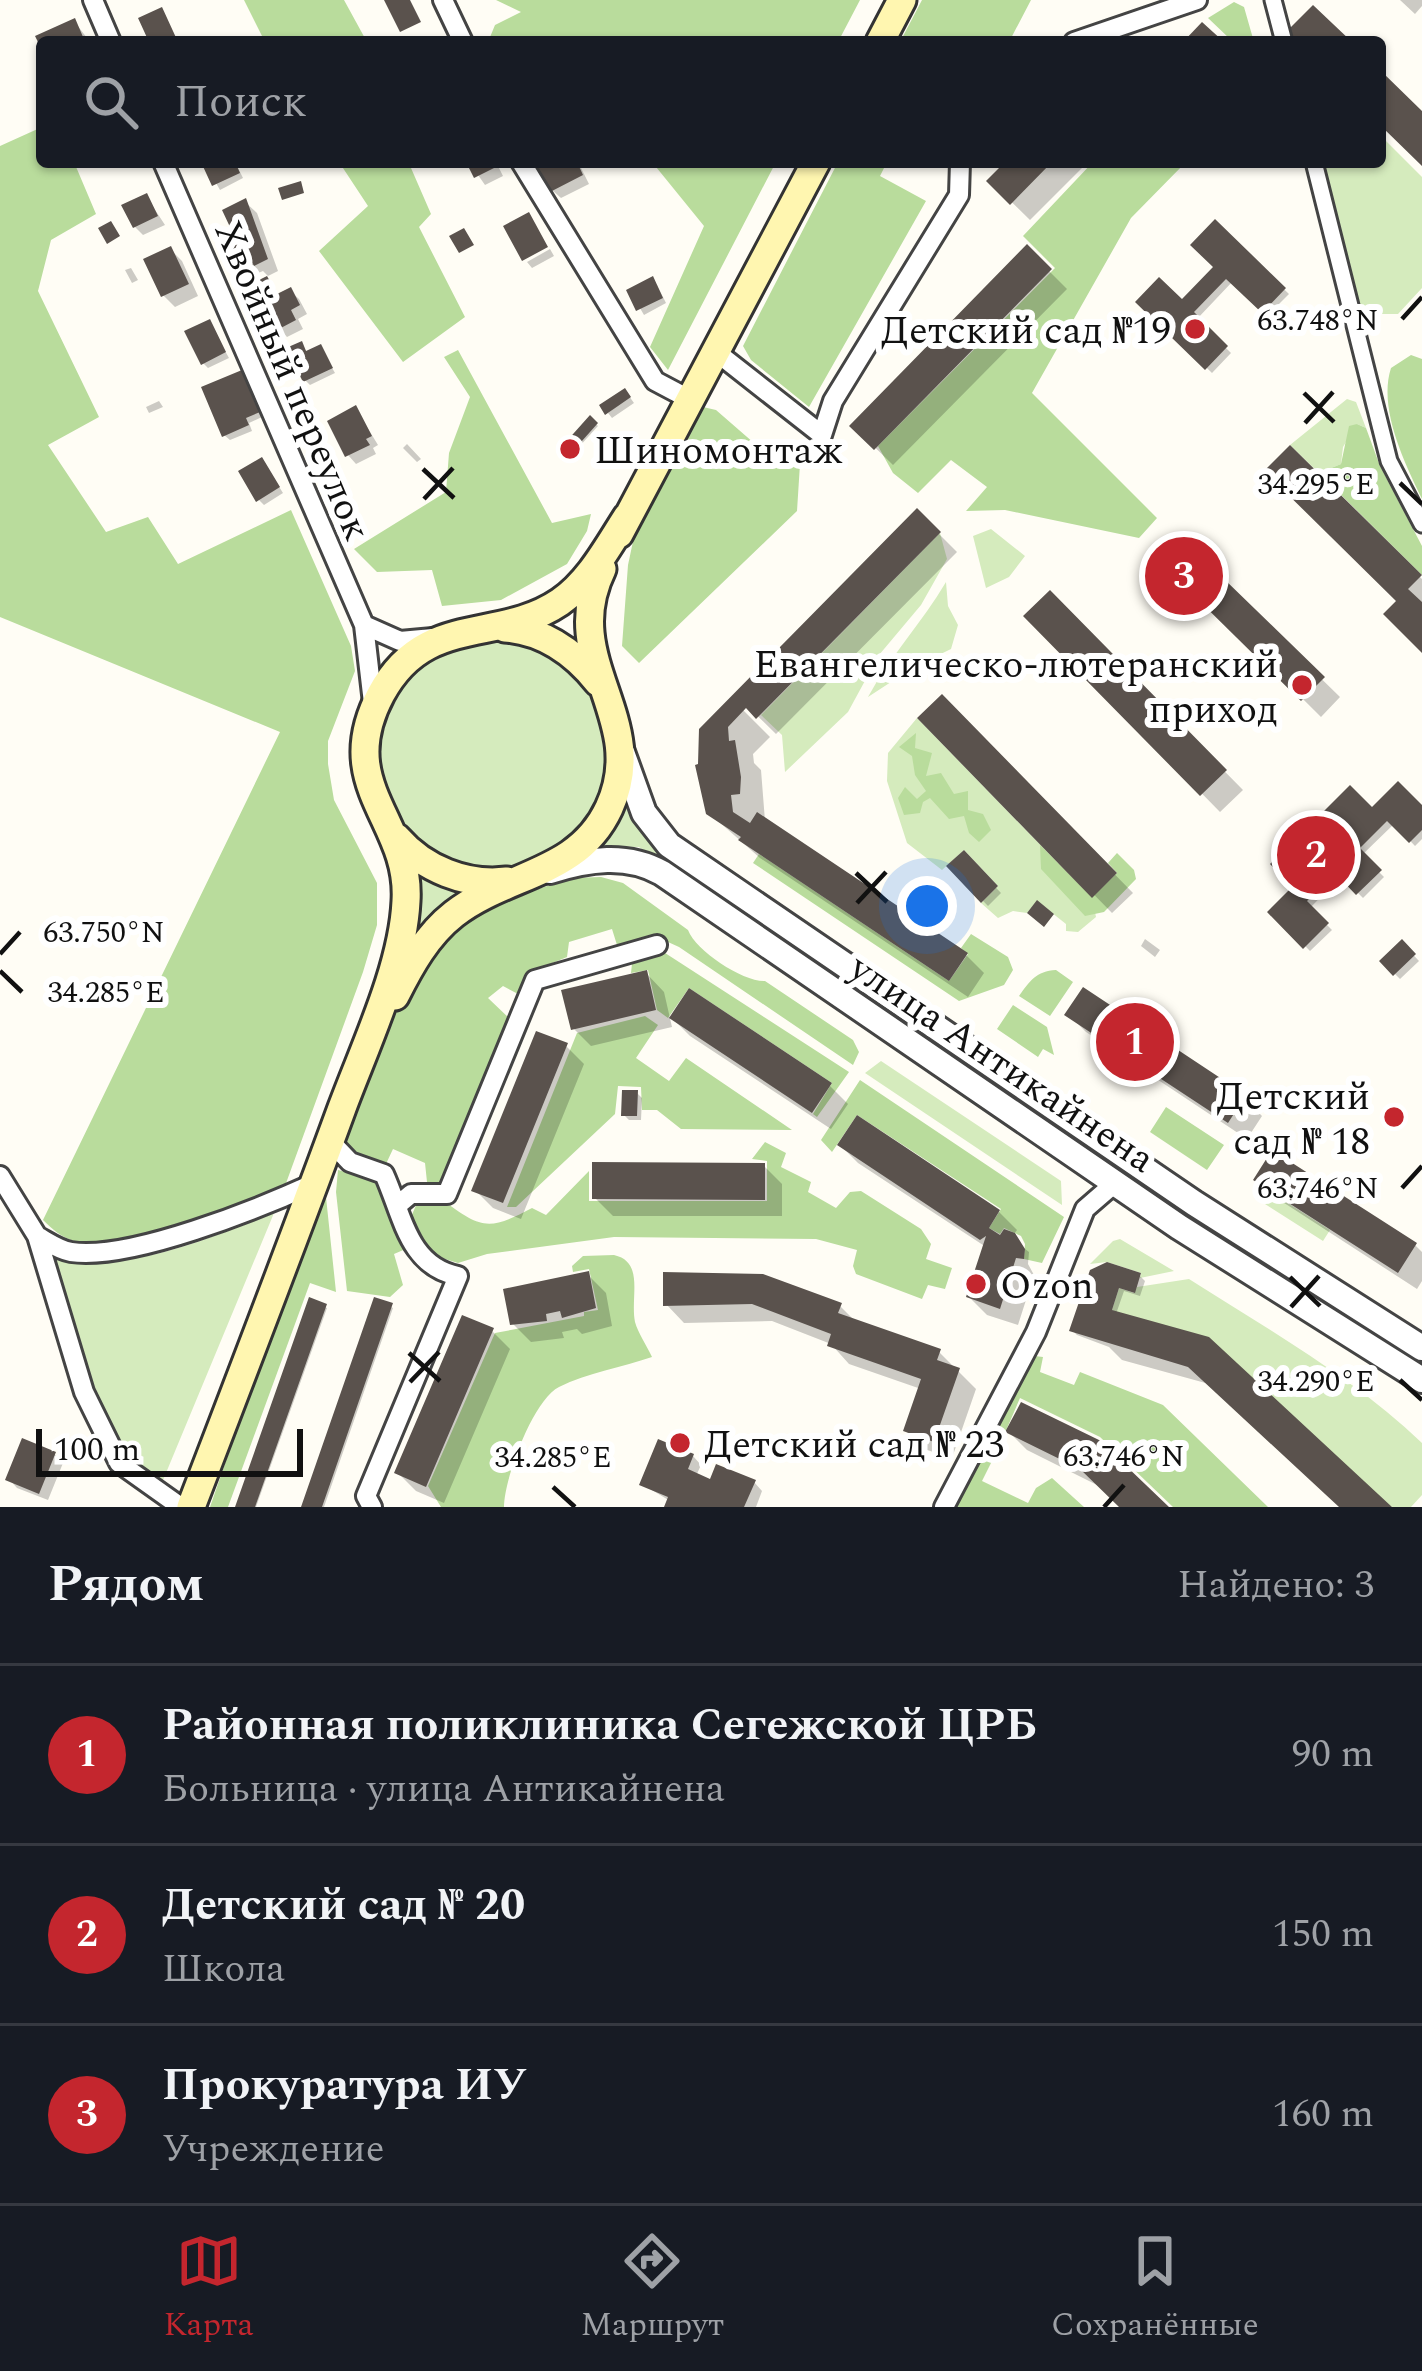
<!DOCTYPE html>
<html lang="ru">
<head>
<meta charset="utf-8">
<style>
  :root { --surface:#171b24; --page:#20242c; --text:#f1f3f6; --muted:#9ea1a6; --line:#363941; --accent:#c4262e }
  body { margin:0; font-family:Spectral,serif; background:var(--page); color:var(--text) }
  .scale { position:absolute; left:36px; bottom:30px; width:267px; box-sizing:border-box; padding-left:12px; border:6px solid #111; border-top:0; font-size:33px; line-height:42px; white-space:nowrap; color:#111; -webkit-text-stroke:9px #fff; paint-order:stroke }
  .you { position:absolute; left:927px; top:906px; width:42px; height:42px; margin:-30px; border:9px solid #fff; border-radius:50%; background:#1a73e8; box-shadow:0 0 0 18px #1a73e833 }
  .badge { display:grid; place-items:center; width:78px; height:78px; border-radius:50%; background:var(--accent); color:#fff; font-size:39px; font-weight:700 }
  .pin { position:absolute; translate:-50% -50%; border:6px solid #fff; box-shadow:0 3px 12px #0006 }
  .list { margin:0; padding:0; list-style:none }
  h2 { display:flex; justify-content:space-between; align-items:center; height:156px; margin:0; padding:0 48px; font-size:51px }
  h2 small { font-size:39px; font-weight:400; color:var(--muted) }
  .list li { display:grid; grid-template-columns:78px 1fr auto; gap:36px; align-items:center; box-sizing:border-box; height:180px; padding:0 48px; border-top:3px solid var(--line) }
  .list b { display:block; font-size:45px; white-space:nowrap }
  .list p { margin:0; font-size:39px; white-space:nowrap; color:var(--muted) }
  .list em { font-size:39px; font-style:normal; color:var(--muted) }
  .icon { flex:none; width:66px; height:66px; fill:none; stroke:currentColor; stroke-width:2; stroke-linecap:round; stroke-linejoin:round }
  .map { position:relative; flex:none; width:1422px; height:1507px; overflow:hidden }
  .search { position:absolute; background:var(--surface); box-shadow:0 3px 9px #0004; left:36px; right:36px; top:36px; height:132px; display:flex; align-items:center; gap:30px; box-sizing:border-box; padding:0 42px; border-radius:12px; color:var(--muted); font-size:45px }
  .sheet { height:696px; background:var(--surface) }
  nav { display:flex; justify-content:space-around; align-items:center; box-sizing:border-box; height:168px; border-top:3px solid var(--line); background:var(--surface); font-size:33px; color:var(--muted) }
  nav a { display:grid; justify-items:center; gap:6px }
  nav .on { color:var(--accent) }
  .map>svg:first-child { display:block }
  .green { fill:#d5ebbd }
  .forest { fill:#b9dc9c }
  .shadow { fill:#0003 }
  .building { fill:#5a524d }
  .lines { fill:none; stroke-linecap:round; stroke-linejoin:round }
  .pedestrian-casing { stroke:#444; stroke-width:21 }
  .minor-casing { stroke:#444; stroke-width:24 }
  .tertiary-casing { stroke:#444; stroke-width:30 }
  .secondary-casing { stroke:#333; stroke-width:33 }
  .pedestrian { stroke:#fff; stroke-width:15 }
  .minor { stroke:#fff; stroke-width:18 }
  .tertiary { stroke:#fff; stroke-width:24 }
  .secondary { stroke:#fff6b0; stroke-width:27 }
  .ticks { fill:none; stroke:#111; stroke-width:4.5 }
  .poi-dot { fill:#c4262e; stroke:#fff; stroke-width:4.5 }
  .labels { text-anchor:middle; stroke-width:12; stroke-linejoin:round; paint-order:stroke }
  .poi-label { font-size:39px; fill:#111; stroke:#fff; text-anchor:end }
  .street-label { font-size:39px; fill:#111; stroke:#fff }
  .ticks-label { font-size:30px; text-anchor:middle; fill:#111; stroke:#fff; stroke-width:12; stroke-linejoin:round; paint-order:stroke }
</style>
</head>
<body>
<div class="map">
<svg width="1422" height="1507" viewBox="0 0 1422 1507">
  <rect width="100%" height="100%" fill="#fffdf5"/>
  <!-- green -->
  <path class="green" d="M1380,135L1422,177V288L1398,314H1373L1358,306L1320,162H1380Z
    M1347,399L1356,402L1366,428L1357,424L1343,447L1341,464L1319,473L1290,445Z
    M991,529L1025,556L1009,577L986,588L973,536Z
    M940,533L947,559L921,605L879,655L848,712L785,772L782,735L761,715Z
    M946,582L948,606L958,625L951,649L914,667L868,697C890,656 922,623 946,582Z
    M376 755a116 116 0 1 1 232 0a116 116 0 1 1-232 0Z
    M917,718L1092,898L1096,917L1078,932L1066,931V924L1037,901L1027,913L1013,911L998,918L981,903L998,886L964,850L942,870L907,843L887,781L888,753Z
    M624,799L634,821L655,847L695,875L691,880L639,847L595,846Z
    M410,858L478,887L389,997Z
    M881,1061L1061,1181L1062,1205L865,1073Z
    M1272,1193L1330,1230L1323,1241L1265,1204Z
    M274,1213L161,1485C91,1449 69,1321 49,1251C64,1255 81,1260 97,1261C157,1262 219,1234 274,1213Z
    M1120,1239L1125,1242L1174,1271L1140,1278L1141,1273L1107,1262L1090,1264L1113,1241Z
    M1189,1279C1269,1330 1354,1378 1422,1443V1495L1411,1507H1392L1112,1310L1119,1288L1134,1293L1137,1287Z"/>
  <!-- forest -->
  <path class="forest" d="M244,0H344L367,42H265Z
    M496,0H860L838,42H488L495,25L521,12Z
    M922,0H1031L1009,42H900Z
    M1234,2L1244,7L1254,42H1228L1230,39L1208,18Z
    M42,127V162H74L96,214L51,240L38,291L99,417L48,445L106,532L148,517L178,564L291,510L351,646L355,671L328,741V764L334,800L377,883V925L363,972L285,1186C237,1203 121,1254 74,1241C61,1237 52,1229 43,1220L280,732L0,617V146Z
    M339,162H415L411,168L431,214L419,227L465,317L403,362L319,251L368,206Z
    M652,162H776L668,370L650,347L704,226Z
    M838,162H887L880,176L926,201L809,407L751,360L743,346Z
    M1093,162H1186L1131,218L1032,393L1157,518L1139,538L1005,510L966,511L987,487L951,460L918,493L893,473L878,446L1055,268L1023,236Z
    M458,350L552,523L591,514L587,531L567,564L501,600L442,606L432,570L377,572L354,549L446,492L449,453L470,397L444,357Z
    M1411,355L1422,359V499C1404,462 1378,408 1391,368Z
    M703,407L716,410L769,456L801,448L797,511L639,663L622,646L628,565L635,532Z
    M1357,424L1366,428L1380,466L1422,546V575L1319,473L1341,464L1349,426Z
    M916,733L915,748L932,753L926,776L941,773L954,794L968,791V810L983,814L991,830L979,842L969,833L964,816L949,819L930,798L923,802L920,813L904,815L898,798L905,787L917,799L926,791L915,775L912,756L899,747Z
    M1040,845L1092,897L1117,873L1108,863L1117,853L1134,870L1136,879L1104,912L1085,916L1041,869Z
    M759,854L949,981L968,954L961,948L971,934L1008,957L1013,970L1004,985L959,1001L753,863Z
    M601,877L623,883L688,930C696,951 743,982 765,981L853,1040L859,1052L853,1065L679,947L657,937L617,945L612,929L569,942L567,957L528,973L518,994L503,986L488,998L510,1019L440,1183L427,1182L425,1163L393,1149L385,1166L355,1156L347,1144L350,1114L372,1071L403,982L470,912L571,878Z
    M662,951L849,1072L817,1117L813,1114L832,1083L689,988L668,1018L657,1010L648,970L631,973L633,954Z
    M1056,970L1073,982L1050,1016L1019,996C1030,981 1036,971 1056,970Z
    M1013,1005L1047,1027L1054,1055L1043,1049L1038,1057L997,1029Z
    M645,1016L658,1025L636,1058L669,1081L686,1058L792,1130L681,1129L657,1110H642L641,1087L618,1086L615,1114L516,1207H507L577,1033Z
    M860,1080L1064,1217L1042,1263L1024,1259L1025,1244L1021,1236L1004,1228L1000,1234L989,1228L1001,1209L857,1115L832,1152L821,1140Z
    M1166,1107L1224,1145L1207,1170L1150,1132Z
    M765,1142L786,1153L781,1167L811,1182L808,1192L836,1208L850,1192L861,1191L921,1229L931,1244L926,1259L952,1268L945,1289L928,1285L922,1299L856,1274L853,1266L857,1250L816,1239L614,1237L487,1254L458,1263L432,1255L421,1246L411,1217L417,1203L441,1199C481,1228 487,1232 532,1208L546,1215L589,1171V1201H767V1161L752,1159Z
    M338,1170L376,1180L408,1248L394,1254L403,1285L390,1297L347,1291L336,1192Z
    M317,1196L326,1197L336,1292L310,1283L228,1507H210L237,1429L234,1421Z
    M614,1255C645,1262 630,1297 635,1322C638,1333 647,1346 652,1357C623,1367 587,1373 559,1387C533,1400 504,1479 504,1507H441L428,1486L495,1333L584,1316V1312L598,1310L589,1269L573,1272L572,1266L583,1256Z
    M1026,1355L1043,1357L1040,1372L1074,1385L1080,1372L1163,1405L1268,1507H1173L1100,1437L1020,1398L998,1449L987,1440Z
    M978,1457L992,1461L982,1481L1028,1503L1036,1488L1052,1478L1084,1507H948Z"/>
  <!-- shadow -->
  <path class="shadow" d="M1400,0H1422V6L1415,14Z
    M74,21L90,42H42Z
    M204,162H235L243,178L220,190Z
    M469,162H496L503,176L485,185Z
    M556,162H578L589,184L561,198L552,190Z
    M1009,162H1088L1030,220L990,181Z
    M146,196L165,225L143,235L135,227Z
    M245,202L257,213L278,271L268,276L263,271L249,277L238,266Z
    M1215,223L1289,294L1268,315L1233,281L1197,319L1231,353L1212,373L1139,302L1182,304L1218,267Z
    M170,249L182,261L198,296L175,307L163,295Z
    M550,249L554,256L532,268L527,262Z
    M1027,249L1067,289L893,465L853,426Z
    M131,268L138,280L132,283L125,270Z
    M267,279L280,296L290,291L299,299L307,314L298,319L303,329L287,337L279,328Z
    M657,285L666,303L644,315L630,291Z
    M209,322L229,358L208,368L203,363Z
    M301,345L308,353L320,347L335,373L310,385L305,380Z
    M241,374L262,417L249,423L252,431L230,440L224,435Z
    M629,396L634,403L612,418L608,413Z
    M159,401L163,407L149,413L146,407Z
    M356,409L378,445L373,448L376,454L356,464L348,455Z
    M590,419L598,426L568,459L561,452Z
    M407,444L421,459L417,462L403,448Z
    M1290,449L1422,579V648L1400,601Z
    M266,466L283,493L264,505L259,500Z
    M917,512L957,552L776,734L736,695Z
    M1189,549L1340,697L1321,717L1171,568Z
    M1050,594L1243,790L1220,812L1028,616Z
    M942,698L1133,893L1112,913L921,718Z
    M732,699L770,737L753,754L754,763L761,770L765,821L966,955L984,973L968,997L760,858L709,813Z
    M1422,809V839L1415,846L1394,824L1362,855L1384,877L1363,898L1341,876L1310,908L1332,930L1310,951L1272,912L1372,811Z
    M964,854L1001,893L988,906L950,867Z
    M1145,939L1160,950L1155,957L1141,946Z
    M1402,943L1419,961L1400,979L1383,962Z
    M646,973L664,992L672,1027L591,1046L573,1028Z
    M1083,991L1244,1098L1262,1116L1247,1139L1086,1032L1068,1014Z
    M689,992L830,1086L848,1104L831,1129L690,1036L672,1018Z
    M566,1046L584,1064L521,1219L493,1208L475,1190Z
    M637,1093L642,1098L641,1120H629L624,1115Z
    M840,1145L999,1212L1017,1230L1011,1238L1029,1252L1028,1264L1034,1275L1018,1325L987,1315L969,1297L986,1247L858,1163Z
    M764,1166L782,1184V1216H613L595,1198Z
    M1257,1180L1415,1245L1422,1252V1281L1417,1289L1275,1197Z
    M1096,1268L1140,1276L1145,1281L1140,1296L1124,1291L1116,1314L1207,1340L1388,1507H1342L1209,1384L1122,1360L1109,1347L1077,1335L1072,1330Z
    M588,1275L606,1293L612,1326L582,1334L577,1329L562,1332L564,1338L531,1342L513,1324Z
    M666,1275L840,1306L858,1324L939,1352L976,1389L952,1458L924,1449L906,1431L921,1389L849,1364L831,1344L772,1321L684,1323L666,1304Z
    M376,1300L393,1308L324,1507H304Z
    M311,1301L327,1308L256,1507H238Z
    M492,1331L510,1349L444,1503L416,1491L398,1473Z
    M1009,1432L1097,1442L1165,1507H1122L1101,1487L1027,1450Z
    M54,1454L63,1463L48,1500L17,1488L9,1479Z
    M693,1456L701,1465L696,1476L712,1482H754L762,1491L756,1507H667L670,1501L642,1484Z"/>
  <!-- building -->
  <path class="building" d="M384,0H410L421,22L400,32Z
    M1313,5L1352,42H1296L1286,32Z
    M162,7L178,42H149L138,18Z
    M75,18L83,37L78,42H42V50L35,36Z
    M1202,22L1224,42H1183Z
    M1380,70L1422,111V166L1380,125Z
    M201,162H235L240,173L212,186Z
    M466,162H494L496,167L474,178Z
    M550,162H577L583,175L550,192L538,168Z
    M1005,162H1052L1010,205L986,181Z
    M301,181L304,193L282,200L278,188Z
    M147,193L158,216L133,228L121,205Z
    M246,198L268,259L254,266L251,260L235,268L226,249L238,244L222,210Z
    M529,212L548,247L522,261L503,226Z
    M1215,219L1286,288L1262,313L1226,279L1194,312L1228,346L1205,370L1135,302L1159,277L1182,299L1213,267L1190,245Z
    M111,221L120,236L107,244L98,228Z
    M464,228L474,245L459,253L449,236Z
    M1027,244L1052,269L874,450L849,426Z
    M171,246L189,284L161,297L143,259Z
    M267,276L277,294L291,287L300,305L291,310L296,320L277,330L253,283Z
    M653,276L663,298L636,311L626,290Z
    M210,319L226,352L201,365L184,331Z
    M302,341L306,351L321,344L333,368L303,382L286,348Z
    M242,370L260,412L246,418L249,425L222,437L201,387Z
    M625,388L631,397L605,415L599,405Z
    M356,405L372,436L366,439L370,445L345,457L327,421Z
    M590,415L598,423L565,460L557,452Z
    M1290,445L1422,575L1408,589L1422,602V653L1383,614L1396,601L1264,471Z
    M262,457L280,487L256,502L238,471Z
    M917,508L941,532L756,719L746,708L728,727L729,741L735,740L741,777L740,794L731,795L733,812L750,823L757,812L968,953L949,981L738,840L741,837L706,814L695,765L698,764L699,729Z
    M1189,545L1325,677L1301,701L1166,568Z
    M1050,590L1227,770L1200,796L1023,616Z
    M942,694L1117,873L1092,898L917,718Z
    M1398,781L1422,805V830L1409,843L1387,821L1360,848L1382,870L1356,895L1335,873L1307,901L1329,923L1303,949L1267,912L1292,887L1270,864L1296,838L1319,861L1347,834L1324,811L1350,785L1372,807Z
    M964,850L998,886L981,903L946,866Z
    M1037,900L1054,914L1044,927L1027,913Z
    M1402,939L1416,954L1393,976L1379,961Z
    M647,970L656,1010L571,1030L561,990Z
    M1083,987L1246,1095L1228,1123L1064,1015Z
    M689,988L832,1083L812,1113L669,1018Z
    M536,1031L568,1043L503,1203L471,1191Z
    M622,1090H638L637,1116H621Z
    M857,1115L1000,1210L989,1228L1000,1235L1004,1229L1015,1233L1025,1249L1024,1259L1016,1258L1000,1309L966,1297L986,1236L980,1240L837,1145Z
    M1272,1150L1417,1243L1398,1273L1253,1180Z
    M592,1162L765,1163V1200L592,1199Z
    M1107,1262L1141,1273L1135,1293L1119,1288L1112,1310L1209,1337L1392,1507H1339L1188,1367L1069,1331L1090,1270Z
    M589,1271L596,1308L562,1318L560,1311L546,1314L547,1321L510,1325L503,1289Z
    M663,1272L763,1274L842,1303L838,1313L941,1349L937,1360L960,1368L934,1442L903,1431L921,1379L827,1346L831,1334L752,1304L663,1306Z
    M309,1297L327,1304L255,1507H235Z
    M374,1297L393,1303L322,1507H301Z
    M462,1315L494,1328L426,1487L394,1473Z
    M1021,1402L1099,1440L1169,1507H1119L1080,1469L1005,1432Z
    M22,1438L56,1452L39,1494L5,1480Z
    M658,1439L694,1454L688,1469L710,1479L716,1464L756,1480L744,1507H664L668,1497L639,1485Z"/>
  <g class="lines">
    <!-- pedestrian casing -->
    <g class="pedestrian-casing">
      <path id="pedestrian" d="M1273,0L1284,42
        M1314,162L1389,461L1422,524"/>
    </g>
    <!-- minor casing -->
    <g class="minor-casing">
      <path id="minor" d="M93,0L111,42
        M443,0L463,42
        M1074,42L1197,0
        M163,162L364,625L373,703
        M521,162L655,381L689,399
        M715,351L822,435L833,401L959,195L960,162
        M364,625L400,641L433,638
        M330,1141L350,1162L384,1174C403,1216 408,1266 458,1276L366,1496L372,1507
        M0,1176L37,1236L84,1392L119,1463L181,1507
        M398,1205L411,1194H447L535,980L657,945
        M37,1236C48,1242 59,1250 71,1252C130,1261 260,1208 315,1183
        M944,1507L1036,1332L1085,1209L1115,1183"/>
    </g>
    <!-- tertiary casing -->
    <g class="tertiary-casing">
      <path id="tertiary" d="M622,752L644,813L669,845L1194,1203L1422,1348
        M550,871C588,859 627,853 662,873L1179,1227L1422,1380"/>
    </g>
    <!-- secondary casing -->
    <g class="secondary-casing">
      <path id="secondary" d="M880,42L902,0
        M619,534L816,162
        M505,628C544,631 574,652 598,682
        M397,838C424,869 466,886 507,881
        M395,996C410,966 427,935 454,914C507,873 578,875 609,808C651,718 557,661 602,569
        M191,1507C242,1374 293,1242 342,1108C365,1046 403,967 406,901C411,820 332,786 381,694C425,612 498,644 560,602C590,581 607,548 627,517"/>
    </g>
    <!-- pedestrian -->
    <use href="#pedestrian" class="pedestrian"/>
    <!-- minor -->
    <use href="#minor" class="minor"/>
    <!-- tertiary -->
    <use href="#tertiary" class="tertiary"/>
    <!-- secondary -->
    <use href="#secondary" class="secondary"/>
  </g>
  <!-- ticks -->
  <path class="ticks" d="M1402,319L1422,297M1304,393L1334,422M1305,423L1333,392M423,469L454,498M1400,483L1422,504M424,499L453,468M856,873L887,902M857,903L886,872M0,954L20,932M0,971L22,992M1402,1188L1422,1166M1290,1277L1320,1306M1291,1307L1319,1276M409,1353L440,1381M1400,1380L1422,1400M410,1382L439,1352M553,1487L575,1507M1104,1507L1124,1485"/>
  <!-- markers -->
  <g class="poi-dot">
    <circle cx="1195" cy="329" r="12"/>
    <circle cx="570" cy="449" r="12"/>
    <circle cx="1302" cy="685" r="12"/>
    <circle cx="1394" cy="1117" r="12"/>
    <circle cx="976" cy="1284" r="12"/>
    <circle cx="680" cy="1443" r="12"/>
  </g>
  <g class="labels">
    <!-- poi labels -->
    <g class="poi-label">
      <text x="1171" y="343">Детский сад №19</text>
      <text x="594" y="463" text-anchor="start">Шиномонтаж</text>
      <text x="1278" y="677">Евангелическо-лютеранский<tspan x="1278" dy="45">приход</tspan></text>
      <text x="1370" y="1109">Детский<tspan x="1370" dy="45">сад № 18</tspan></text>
      <text x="1000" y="1298" text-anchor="start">Ozon</text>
      <text x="704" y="1457" text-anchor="start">Детский сад № 23</text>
    </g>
    <!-- street labels -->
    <g class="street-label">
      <text transform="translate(294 380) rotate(67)" y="14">Хвойный переулок</text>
      <text transform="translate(1003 1062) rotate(34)" y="14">улица Антикайнена</text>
    </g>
  </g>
  <g class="ticks-label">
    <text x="1318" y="330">63.748°N</text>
    <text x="1316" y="494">34.295°E</text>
    <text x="104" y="942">63.750°N</text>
    <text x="106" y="1002">34.285°E</text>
    <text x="1318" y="1198">63.746°N</text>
    <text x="1316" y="1391">34.290°E</text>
    <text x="1124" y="1466">63.746°N</text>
    <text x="553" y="1467">34.285°E</text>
  </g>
</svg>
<div class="scale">100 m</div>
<div class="you"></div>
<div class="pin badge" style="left:1135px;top:1042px">1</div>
<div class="pin badge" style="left:1316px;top:855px">2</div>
<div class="pin badge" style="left:1184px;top:576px">3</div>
<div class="search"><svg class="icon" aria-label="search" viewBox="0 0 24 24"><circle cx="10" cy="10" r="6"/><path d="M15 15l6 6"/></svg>Поиск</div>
</div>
<section class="sheet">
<h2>Рядом<small>Найдено: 3</small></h2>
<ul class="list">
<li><span class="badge">1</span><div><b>Районная поликлиника Сегежской ЦРБ</b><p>Больница · улица Антикайнена</p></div><em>90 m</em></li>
<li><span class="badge">2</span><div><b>Детский сад № 20</b><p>Школа</p></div><em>150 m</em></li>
<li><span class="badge">3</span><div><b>Прокуратура ИУ</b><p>Учреждение</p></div><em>160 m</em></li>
</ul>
</section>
<nav>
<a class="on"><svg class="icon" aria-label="map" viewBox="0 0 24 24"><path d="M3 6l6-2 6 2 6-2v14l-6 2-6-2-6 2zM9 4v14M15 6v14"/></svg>Карта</a>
<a><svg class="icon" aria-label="directions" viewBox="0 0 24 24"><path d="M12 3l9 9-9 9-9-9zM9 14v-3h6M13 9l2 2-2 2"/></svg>Маршрут</a>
<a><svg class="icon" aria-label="saved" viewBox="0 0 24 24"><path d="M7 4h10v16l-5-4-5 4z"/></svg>Сохранённые</a>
</nav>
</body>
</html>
